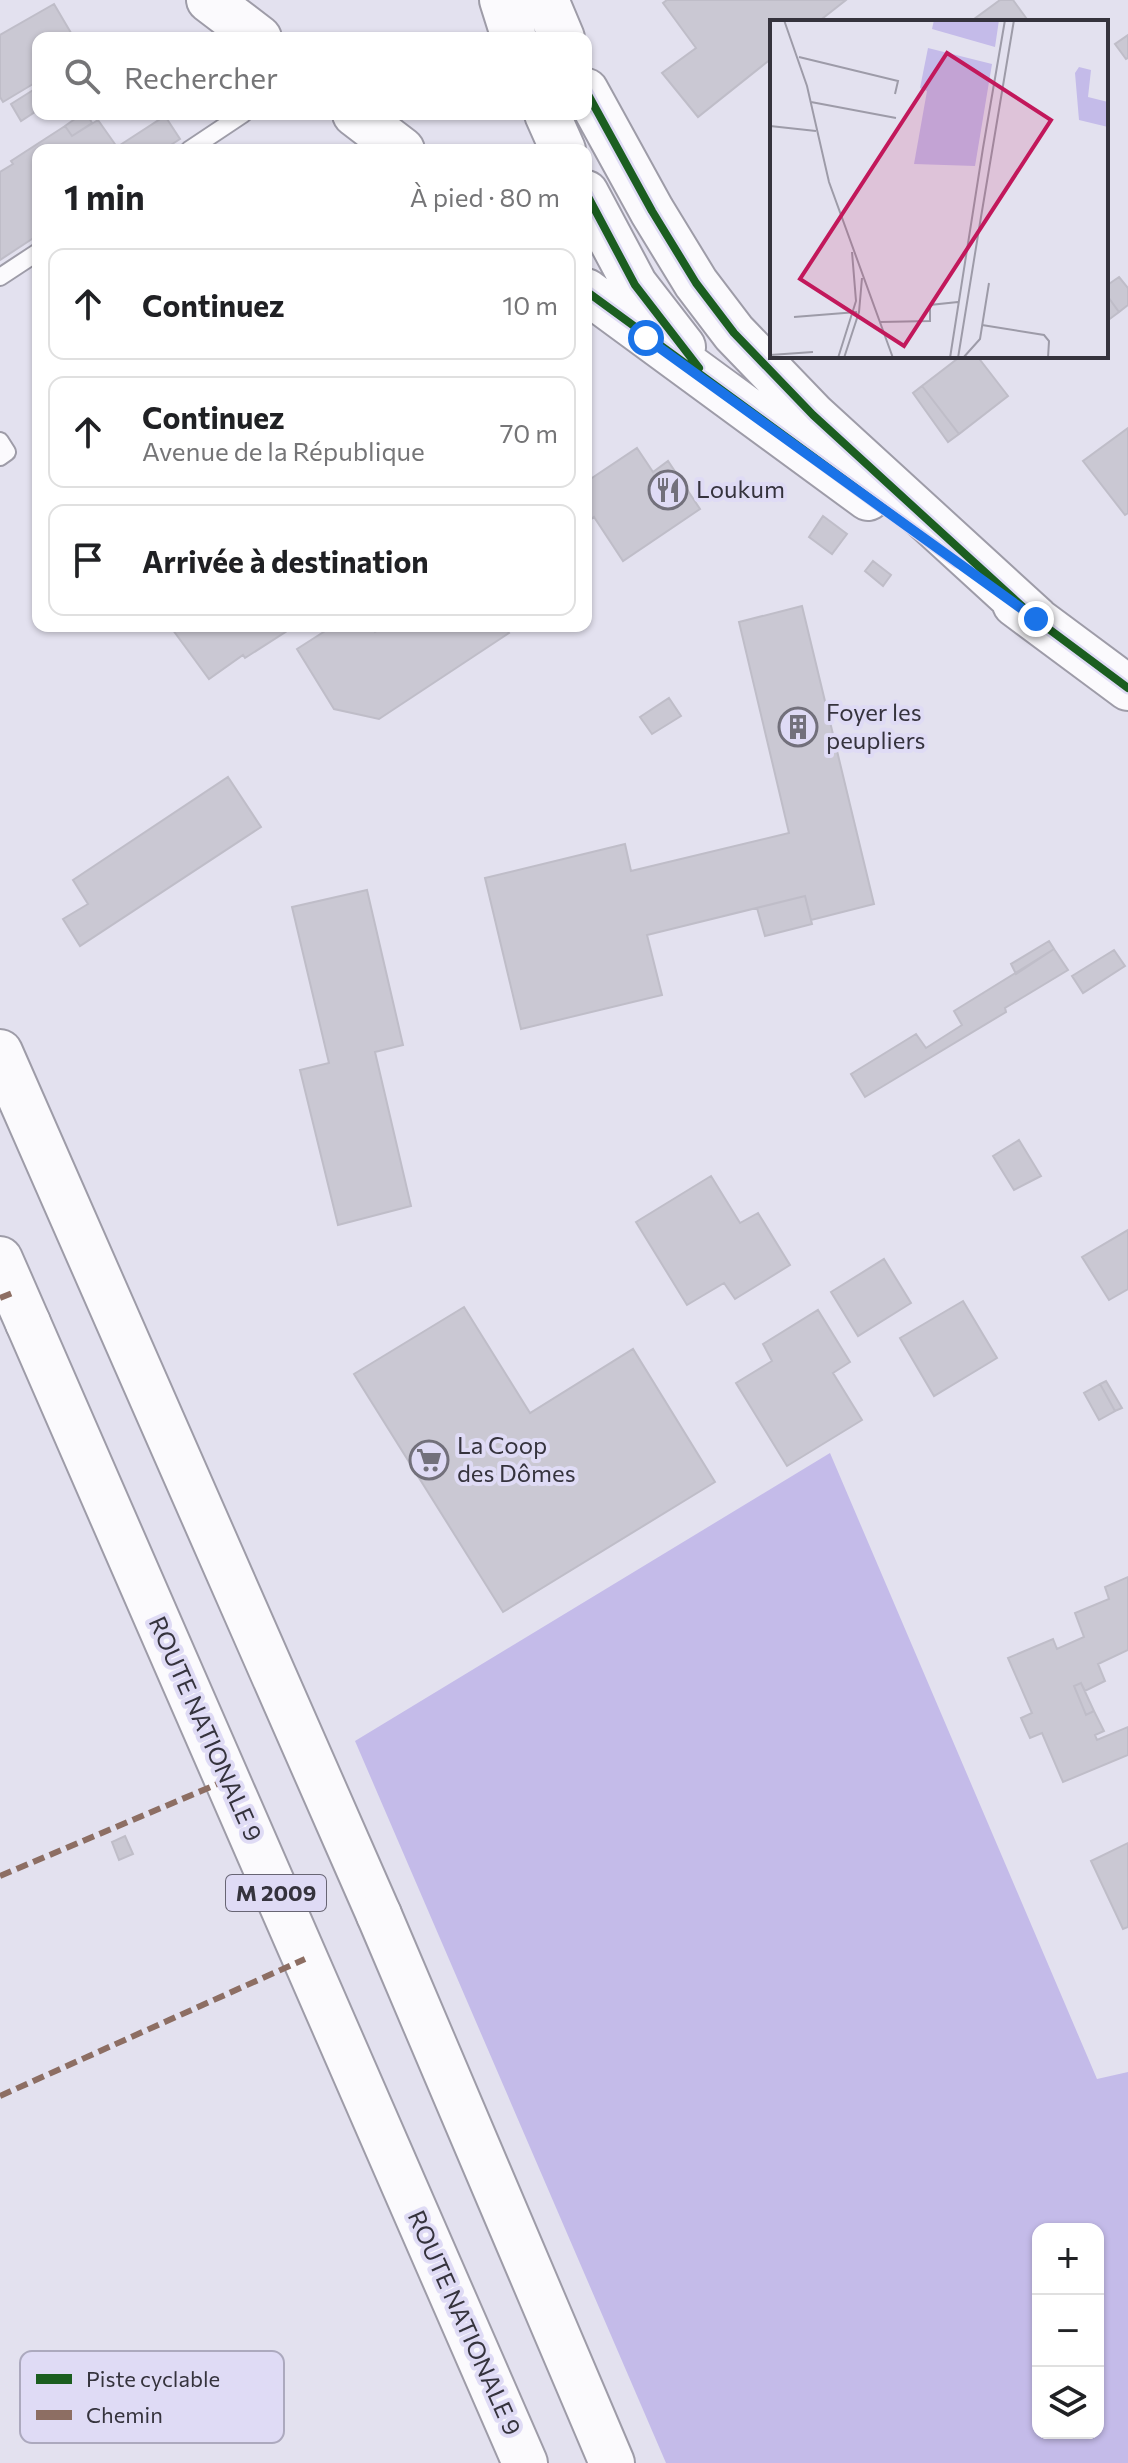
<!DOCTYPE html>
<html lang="fr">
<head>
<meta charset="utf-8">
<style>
  :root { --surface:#fff; --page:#f2f2f2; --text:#202124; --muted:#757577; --line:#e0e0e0 }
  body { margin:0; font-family:Commissioner,sans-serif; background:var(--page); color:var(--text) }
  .controls { position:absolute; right:24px; bottom:24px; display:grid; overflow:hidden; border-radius:16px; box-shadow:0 2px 6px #0004 }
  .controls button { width:72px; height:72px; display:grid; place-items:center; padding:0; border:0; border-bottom:2px solid var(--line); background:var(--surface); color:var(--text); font:40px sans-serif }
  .stop { position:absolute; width:24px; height:24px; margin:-18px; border:6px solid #1a73e8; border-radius:50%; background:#fff }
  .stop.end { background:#1a73e8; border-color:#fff; box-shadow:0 2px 8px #0008 }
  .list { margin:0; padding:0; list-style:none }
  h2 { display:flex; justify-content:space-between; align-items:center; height:104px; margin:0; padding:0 32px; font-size:34px }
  h2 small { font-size:26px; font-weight:400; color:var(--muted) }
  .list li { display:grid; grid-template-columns:52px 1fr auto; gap:24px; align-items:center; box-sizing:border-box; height:112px; margin:0 16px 16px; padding:0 16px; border:2px solid var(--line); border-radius:16px }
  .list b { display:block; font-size:30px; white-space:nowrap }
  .list p { margin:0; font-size:26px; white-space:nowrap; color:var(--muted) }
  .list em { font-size:26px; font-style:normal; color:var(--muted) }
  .icon { flex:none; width:44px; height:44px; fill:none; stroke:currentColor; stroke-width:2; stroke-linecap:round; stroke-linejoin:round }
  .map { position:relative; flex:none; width:1128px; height:2463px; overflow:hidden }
  .search { position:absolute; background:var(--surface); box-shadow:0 2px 6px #0004; left:32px; top:32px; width:560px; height:88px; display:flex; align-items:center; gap:20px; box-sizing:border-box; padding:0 28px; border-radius:16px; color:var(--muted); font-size:30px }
  .panel { position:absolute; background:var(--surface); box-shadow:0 2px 6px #0004; left:32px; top:144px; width:560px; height:488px; border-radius:16px }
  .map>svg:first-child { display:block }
  .forest { fill:#c4bbe9; fill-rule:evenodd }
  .building { fill:#cac8d3; stroke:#bfbdc8; stroke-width:2 }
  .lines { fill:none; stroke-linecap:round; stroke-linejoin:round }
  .lane-casing { stroke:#9e9ca8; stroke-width:20 }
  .secondary-casing { stroke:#9e9ca8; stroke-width:48 }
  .primary-casing { stroke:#9e9ca8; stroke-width:48 }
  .highway-casing { stroke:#9e9ca8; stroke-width:48 }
  .lane { stroke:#fbfafd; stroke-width:16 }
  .secondary { stroke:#fbfafd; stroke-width:44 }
  .primary { stroke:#fbfafd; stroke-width:44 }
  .highway { stroke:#fbfafd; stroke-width:44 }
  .quiet { stroke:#8d6e63; stroke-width:6; stroke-dasharray:12 6; stroke-linecap:butt }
  .cycleway-casing { stroke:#dfdbf5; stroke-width:13 }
  .cycleway { stroke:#1b5e20; stroke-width:8 }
  .route { stroke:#1a73e8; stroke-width:10 }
  .labels { text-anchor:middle; stroke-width:8; stroke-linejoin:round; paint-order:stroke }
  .shield { fill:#dfdbf5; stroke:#686574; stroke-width:2 }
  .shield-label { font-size:22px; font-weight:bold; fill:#35333d }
  .poi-label { font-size:24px; fill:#35333d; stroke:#dfdbf5; text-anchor:start }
  .street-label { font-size:24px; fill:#35333d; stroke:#dfdbf5 }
  .inset-road { fill:none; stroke:#9d9ba8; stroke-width:2 }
  .view { fill:#c2185b; fill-opacity:0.15; stroke:#c2185b; stroke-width:4 }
  .inset-edge { fill:none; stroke:#35333d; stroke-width:4 }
  .key { fill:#dfdbf5; stroke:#aca9be; stroke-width:2 }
  .key-label { font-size:22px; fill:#35333d }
</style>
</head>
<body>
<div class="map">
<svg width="1128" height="2463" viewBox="0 0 1128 2463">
  <rect width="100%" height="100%" fill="#e3e1ef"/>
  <!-- forest -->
  <path class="forest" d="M830,1453L1097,2079L1128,2072V2463H666L355,1741ZM1038,2229H1098V2433H1038Z"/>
  <!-- building -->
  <path class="building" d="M667,0H846L818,22H772V58L698,117L662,73L696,48L663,3Z
    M1000,0H1013L1029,22H970Z
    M54,4L74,38H38V81L3,102L0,97V35Z
    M1128,35V58L1126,59L1115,44Z
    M38,87V110L21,121L11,104Z
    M82,114H87L92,123L72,136L65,126Z
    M165,116L180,139L163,150H38V235L0,260V172L13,164L11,161L65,126L72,136L98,120L117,147Z
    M1119,277L1128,288V305L1119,312L1106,294V286Z
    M1106,294L1119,312L1107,321L1106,320Z
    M961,356H977L1008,396L959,434L922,386Z
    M922,386L959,434L948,442L913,393Z
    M1128,428V513L1125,515L1083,461Z
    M637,448L653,472L668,461L700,509L623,561L594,517L586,523V482Z
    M823,516L847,534L832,554L809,537Z
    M873,561L891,575L883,586L865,571Z
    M802,606L874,904L811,920L805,896L647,935L662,995L521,1029L485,878L625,844L631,871L789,833L739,622Z
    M170,626H286L287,631L245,658L243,655L209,679Z
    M333,626H370L375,632L385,626H504L509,633L379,719L334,709L297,649Z
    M669,698L681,716L652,734L640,717Z
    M228,777L261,827L80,946L63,919L88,904L73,880Z
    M367,890L403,1045L375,1052L411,1206L338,1225L300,1070L329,1063L292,907Z
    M805,896L812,924L765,936L757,908Z
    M1049,941L1054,949L1016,974L1011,964Z
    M1054,949L1068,970L1005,1008L1006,1012L865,1097L851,1074L916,1034L926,1048L962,1025L954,1011Z
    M1114,950L1125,966L1083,993L1072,976Z
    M1019,1140L1041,1176L1014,1190L993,1156Z
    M711,1176L740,1223L758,1213L790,1265L735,1299L724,1283L687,1305L636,1222Z
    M1128,1230V1289L1109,1300L1082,1257Z
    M884,1259L911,1303L858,1336L831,1292Z
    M963,1301L997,1358L934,1396L900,1338Z
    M464,1307L530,1413L633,1349L715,1482L503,1612L354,1374Z
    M818,1310L850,1362L833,1373L862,1420L787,1466L736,1383L772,1361L763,1344Z
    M1106,1381L1122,1408L1115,1411L1100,1384Z
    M1100,1384L1115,1411L1099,1420L1084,1393Z
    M1128,1577V1650L1098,1664L1105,1681L1085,1691L1081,1683L1074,1686L1086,1715L1094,1711L1104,1731L1095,1735L1097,1740L1128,1727V1755L1063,1782L1042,1733L1030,1738L1021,1718L1032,1713L1008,1658L1053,1639L1057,1649L1084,1637L1075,1613L1109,1599L1105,1587Z
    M1081,1683L1094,1711L1086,1715L1074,1686Z
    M125,1836L133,1854L119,1860L112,1842Z
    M1128,1843V1927L1123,1929L1091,1861Z"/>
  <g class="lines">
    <!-- lane casing -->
    <g class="lane-casing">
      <path id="lane" d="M189,150L243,114
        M0,277L38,252
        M0,441L7,452L0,457"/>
    </g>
    <!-- secondary casing -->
    <g class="secondary-casing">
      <path id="secondary" d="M209,0L259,38
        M502,0L514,38
        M546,0L562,38
        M586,91L652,211L696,283L734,333L813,415L1036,619
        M355,114L402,150
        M547,114L563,150
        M586,193L635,285L683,347
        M586,291L868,498
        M1015,604L1128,688"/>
    </g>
    <!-- primary casing -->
    <g class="primary-casing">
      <path id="primary" d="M0,1052L379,1915
        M0,1259L28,1323"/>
    </g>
    <!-- highway casing -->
    <g class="highway-casing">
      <path id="highway" d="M28,1323L525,2463
        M379,1915L612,2463"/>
    </g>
    <!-- lane -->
    <use href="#lane" class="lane"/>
    <!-- secondary -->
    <use href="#secondary" class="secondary"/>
    <!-- primary -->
    <use href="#primary" class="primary"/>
    <!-- highway -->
    <use href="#highway" class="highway"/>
    <!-- quiet -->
    <path class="quiet" d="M0,1298L15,1292
      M0,1876L227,1780
      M0,2096L305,1959"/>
    <!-- cycleway casing -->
    <g class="cycleway-casing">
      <path id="cycleway" d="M586,91L652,211L696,283L734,333L813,415L1036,619
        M586,193L635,285L699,368
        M586,291L957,562
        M1026,612L1128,688"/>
    </g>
    <!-- cycleway -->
    <use href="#cycleway" class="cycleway"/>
  </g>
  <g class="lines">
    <!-- route -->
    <path class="route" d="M646,338L1036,619"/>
  </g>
  <!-- icons -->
  <defs>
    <g id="restaurant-ring" transform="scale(2)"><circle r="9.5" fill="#dfdbf5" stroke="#72707b" stroke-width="1.5"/><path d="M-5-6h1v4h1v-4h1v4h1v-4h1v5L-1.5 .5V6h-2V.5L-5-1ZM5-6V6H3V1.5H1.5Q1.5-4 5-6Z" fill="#72707b"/></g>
    <g id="building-ring" transform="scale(2)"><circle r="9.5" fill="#dfdbf5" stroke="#72707b" stroke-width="1.5"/><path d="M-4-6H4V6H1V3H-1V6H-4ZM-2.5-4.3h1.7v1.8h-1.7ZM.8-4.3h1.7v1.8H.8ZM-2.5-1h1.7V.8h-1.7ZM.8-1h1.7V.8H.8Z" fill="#72707b"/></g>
    <g id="supermarket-ring" transform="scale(2)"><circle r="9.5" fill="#dfdbf5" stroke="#72707b" stroke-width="1.5"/><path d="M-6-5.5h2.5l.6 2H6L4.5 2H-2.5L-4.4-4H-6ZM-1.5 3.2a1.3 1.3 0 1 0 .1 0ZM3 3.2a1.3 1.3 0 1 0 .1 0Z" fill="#72707b"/></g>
  </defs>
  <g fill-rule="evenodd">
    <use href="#restaurant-ring" x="668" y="490"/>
    <use href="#building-ring" x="798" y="727"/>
    <use href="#supermarket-ring" x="429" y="1460"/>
  </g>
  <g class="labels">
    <!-- shield labels -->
    <rect class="shield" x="226" y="1875" width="100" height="36" rx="6"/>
    <g class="shield-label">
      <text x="276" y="1901">M 2009</text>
    </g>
    <!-- poi labels -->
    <g class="poi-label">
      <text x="696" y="498">Loukum</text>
      <text x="826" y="721">Foyer les<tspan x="826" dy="28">peupliers</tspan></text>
      <text x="457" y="1454">La Coop<tspan x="457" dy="28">des Dômes</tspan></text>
    </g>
    <!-- street labels -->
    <g class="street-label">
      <text transform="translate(205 1729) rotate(66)" y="8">ROUTE NATIONALE 9</text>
      <text transform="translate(464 2323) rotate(66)" y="8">ROUTE NATIONALE 9</text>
    </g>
  </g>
  <!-- overview -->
  <g transform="translate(770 20)">
    <rect width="338" height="338" fill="#e3e1ef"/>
    <path d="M164,0H229L225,27L162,9ZM158,28L222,44L205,146L144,144L157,71L150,68ZM309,47L321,50L318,77L338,82V107L309,100L305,53Z" fill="#c4bbe9"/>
    <path class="inset-road" d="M14,0L37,66L59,162L123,338M29,37L128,61L125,74M41,82L126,98M0,106L46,111M213,128L235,0M210,203L244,0M0,205V238M24,297L87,292M110,302L160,301V285L188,282M212,305L274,315L279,321L278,338M0,335L43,332M68,338L86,281L82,232M74,338L89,292L92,258M180,338L213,128M188,338L210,203M193,338L210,319L219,263"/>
    <path class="view" d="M177,33L281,100L134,326L30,259Z"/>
    <rect width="338" height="338" class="inset-edge"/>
  </g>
  <!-- legend -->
  <rect x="20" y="2351" width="264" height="92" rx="12" class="key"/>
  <rect x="36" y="2374" width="36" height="10" fill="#1b5e20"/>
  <rect x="36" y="2410" width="36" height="10" fill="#8d6e63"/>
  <g class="key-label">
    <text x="86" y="2387">Piste cyclable</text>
    <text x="86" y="2423">Chemin</text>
  </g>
</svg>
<div class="controls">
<button>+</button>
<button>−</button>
<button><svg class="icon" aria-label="layers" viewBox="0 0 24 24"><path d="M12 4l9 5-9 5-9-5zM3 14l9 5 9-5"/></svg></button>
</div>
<div class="stop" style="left:646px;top:338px"></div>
<div class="stop end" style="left:1036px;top:619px"></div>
<div class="search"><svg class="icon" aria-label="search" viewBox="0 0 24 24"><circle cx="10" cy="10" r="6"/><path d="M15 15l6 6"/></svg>Rechercher</div>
<section class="panel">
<h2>1 min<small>À pied · 80 m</small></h2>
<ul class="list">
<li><svg class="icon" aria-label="ahead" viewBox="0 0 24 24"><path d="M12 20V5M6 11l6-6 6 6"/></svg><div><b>Continuez</b></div><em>10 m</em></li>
<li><svg class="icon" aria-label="ahead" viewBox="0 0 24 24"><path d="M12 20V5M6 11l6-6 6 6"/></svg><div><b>Continuez</b><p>Avenue de la République</p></div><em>70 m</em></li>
<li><svg class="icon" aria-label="arrive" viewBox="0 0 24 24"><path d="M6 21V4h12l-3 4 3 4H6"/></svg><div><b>Arrivée à destination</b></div></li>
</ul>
</section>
</div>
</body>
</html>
